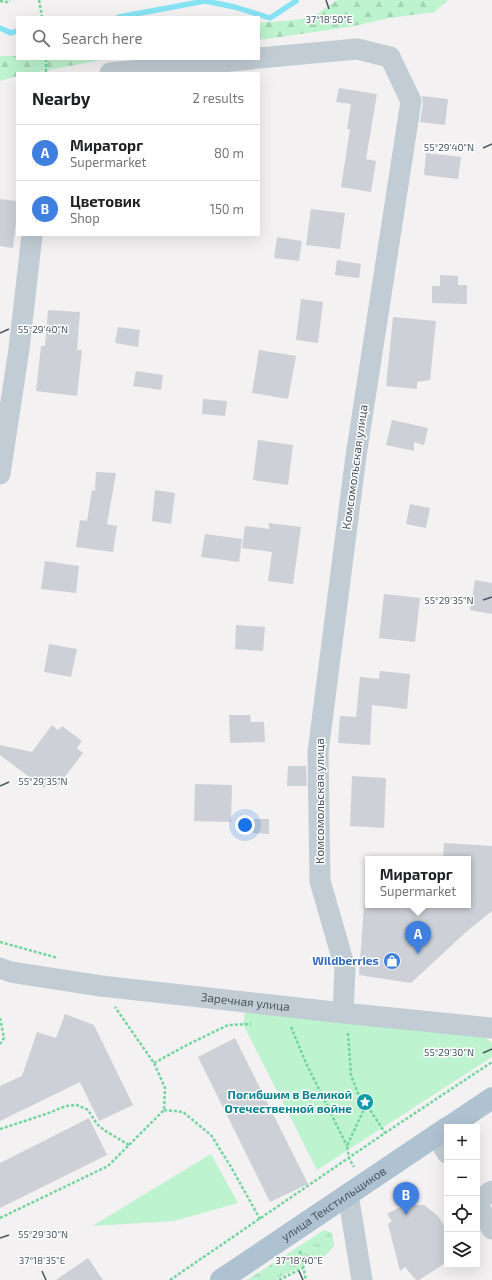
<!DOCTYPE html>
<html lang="en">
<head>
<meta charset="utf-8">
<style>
  :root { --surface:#fff; --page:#f6f6f6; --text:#202124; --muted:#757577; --line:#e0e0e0; --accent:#b45309 }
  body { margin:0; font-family:"Exo 2",sans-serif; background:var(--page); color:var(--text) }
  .controls { position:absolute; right:12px; bottom:12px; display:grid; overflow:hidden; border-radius:0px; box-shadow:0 4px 16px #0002 }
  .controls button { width:36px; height:36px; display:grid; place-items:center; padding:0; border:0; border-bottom:1px solid var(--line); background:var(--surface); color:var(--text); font:20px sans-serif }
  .you { position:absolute; left:245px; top:825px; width:14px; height:14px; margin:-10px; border:3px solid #fff; border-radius:50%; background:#1a73e8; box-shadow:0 0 0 6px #1a73e833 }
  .badge { display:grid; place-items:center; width:26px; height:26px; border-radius:50%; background:var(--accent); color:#fff; font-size:13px; font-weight:700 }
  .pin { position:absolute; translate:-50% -33px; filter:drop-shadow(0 1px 2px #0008) }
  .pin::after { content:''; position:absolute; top:21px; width:14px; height:12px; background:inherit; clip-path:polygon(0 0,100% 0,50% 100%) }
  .popup { position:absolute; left:365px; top:856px; width:106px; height:52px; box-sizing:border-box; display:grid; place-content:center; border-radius:0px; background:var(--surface); filter:drop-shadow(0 1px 3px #0005); font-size:13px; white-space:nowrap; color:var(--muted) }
  .popup b { font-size:15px; color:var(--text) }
  .popup::after { content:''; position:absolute; left:50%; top:100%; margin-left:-8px; border:8px solid transparent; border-top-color:var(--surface) }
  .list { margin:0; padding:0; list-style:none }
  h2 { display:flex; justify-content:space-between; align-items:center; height:52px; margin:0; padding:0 16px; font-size:17px }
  h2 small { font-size:13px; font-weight:400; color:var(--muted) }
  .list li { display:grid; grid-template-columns:26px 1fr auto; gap:12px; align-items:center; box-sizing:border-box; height:56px; padding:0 16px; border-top:1px solid var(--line) }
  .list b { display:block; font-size:15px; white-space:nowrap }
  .list p { margin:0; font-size:13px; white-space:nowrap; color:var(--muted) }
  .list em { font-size:13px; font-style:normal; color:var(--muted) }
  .icon { flex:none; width:22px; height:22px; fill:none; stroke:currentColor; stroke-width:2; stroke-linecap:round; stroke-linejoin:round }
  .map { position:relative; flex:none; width:492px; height:1280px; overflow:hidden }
  .search { position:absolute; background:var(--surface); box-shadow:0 4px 16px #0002; left:16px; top:16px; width:244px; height:44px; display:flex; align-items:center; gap:10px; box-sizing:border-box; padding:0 14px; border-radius:0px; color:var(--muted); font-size:15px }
  .panel { position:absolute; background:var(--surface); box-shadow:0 4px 16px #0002; left:16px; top:72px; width:244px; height:164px; border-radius:0px }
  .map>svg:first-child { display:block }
  .grass { fill:url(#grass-tufts) }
  .forest { fill:url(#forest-firs) }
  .park { fill:#bdf3cf }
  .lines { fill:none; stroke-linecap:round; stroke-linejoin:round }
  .stream { stroke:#87e3f4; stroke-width:5.5 }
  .building { fill:#cdd0d6 }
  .path { stroke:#72d59f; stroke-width:2.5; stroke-dasharray:3 2; stroke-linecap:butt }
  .minor { stroke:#c1ccd4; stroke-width:21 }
  .major { stroke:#afc2d2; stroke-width:22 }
  .ticks { fill:none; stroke:#475660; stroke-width:1.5 }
  .labels { text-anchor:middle; stroke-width:3; stroke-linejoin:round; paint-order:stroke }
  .street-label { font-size:12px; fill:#475660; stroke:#fff }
  .shop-label { font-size:12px; font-weight:bold; fill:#366cbe; stroke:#fff; text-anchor:end }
  .culture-label { font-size:12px; font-weight:bold; fill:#0d838f; stroke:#fff; text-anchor:end }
  .ticks-label { font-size:10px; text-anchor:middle; fill:#475660; stroke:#fff; stroke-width:3; stroke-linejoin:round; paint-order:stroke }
</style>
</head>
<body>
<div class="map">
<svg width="492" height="1280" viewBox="0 0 492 1280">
  <defs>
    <pattern id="grass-tufts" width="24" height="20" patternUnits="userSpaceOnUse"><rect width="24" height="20" fill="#bdf3cf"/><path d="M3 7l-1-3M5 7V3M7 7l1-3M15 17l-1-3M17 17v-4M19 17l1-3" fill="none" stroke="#a4d2b4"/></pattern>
    <pattern id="forest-firs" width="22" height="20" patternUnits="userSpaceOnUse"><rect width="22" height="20" fill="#bdf3cf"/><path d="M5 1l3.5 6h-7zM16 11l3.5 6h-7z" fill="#a4d2b4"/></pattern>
  </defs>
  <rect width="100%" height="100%" fill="#f3f1f1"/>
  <!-- grass -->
  <path class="grass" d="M324,1230L332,1233L334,1246L324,1257L284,1275L276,1280H247Z"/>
  <!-- forest -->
  <path class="forest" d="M338,0H448L434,12L390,18L349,27L259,40V23C274,21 300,21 313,16C322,12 329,4 338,0Z
    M0,56H17V59H106L32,73H17V76L0,81Z"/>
  <!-- park -->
  <path class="park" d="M246,1006L480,1033L492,1043V1057L317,1170L243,1024Z
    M211,1154L238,1203L174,1221L92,1226Z"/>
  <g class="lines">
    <!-- stream -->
    <path class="stream" d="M119,17L205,1L235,7L270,18L296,1
      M0,28L11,33L17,31"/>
  </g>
  <!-- building -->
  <path class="building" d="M339,88L377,94L366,159L376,161L371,192L341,187L350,129H347L351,104L336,102Z
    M422,96L448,99L445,125L420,122L423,103Z
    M426,153L461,157L458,179L424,175Z
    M0,199L17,201V213L13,248L0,246Z
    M311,209L345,213L340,249L306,245Z
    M277,237L302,241L299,261L274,258Z
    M337,260L361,264L359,278L335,275Z
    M440,275L458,276V285H467V304L432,303V286H440Z
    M301,299L323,302L318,343L296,340Z
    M48,310L80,312L77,350H82L77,396L36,391L41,346H45Z
    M393,317L436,321L430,380L417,382V389L386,386Z
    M118,327L140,330L138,347L115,343Z
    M259,350L296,356L288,399L252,393Z
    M136,371L163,375L161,390L133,386Z
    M203,399L227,401L225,416L202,414Z
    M392,420L428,428L424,445L414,442V451L386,445Z
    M258,440L293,445L288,485L253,480Z
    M96,472L116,473L107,524L117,526L113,552L76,547L80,520L87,521L92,490L95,491Z
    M155,490L175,493L171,524L152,521Z
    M410,504L430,508L426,528L406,524Z
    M268,523L301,527L293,584L268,581L272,552L242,548L245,526L270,529Z
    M205,534L242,539L239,562L201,557Z
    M45,561L79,566L76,593L41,589Z
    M475,580L492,583V614L470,610Z
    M384,594L420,598L415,642L379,638Z
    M236,625L265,627L263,651L235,649Z
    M49,644L77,649L71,677L44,672Z
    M380,671L410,674L407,709L372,705L370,745L338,743L340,716L356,717L360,677L379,679Z
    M229,715H250L251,722H264L265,742L230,743Z
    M52,725L58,730L62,726L82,741L77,748L83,753L57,787L49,781L44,788L0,755V745L32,752Z
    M288,766H306L307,786H287Z
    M352,776L386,778L384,828L350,826Z
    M195,784L232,785L231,822L194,821Z
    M254,819H269V834L253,833Z
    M444,843L492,846V911L466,932L411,983L359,975L364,905H468V859H443Z
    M65,1014L94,1025L133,1105L99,1121L80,1082L0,1121V1086L22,1076L37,1032L56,1038Z
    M235,1038L308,1184L270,1202L198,1057Z
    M89,1118L107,1155L0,1208V1163Z
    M404,1205H424L437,1215L447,1229V1262L419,1280H416L405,1267L400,1271L388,1224L392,1221L387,1214Z
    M88,1258L103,1280H56Z"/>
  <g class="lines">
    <!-- path -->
    <path class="path" d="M39,0L42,17
      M0,1L7,2L10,0
      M46,59V73
      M0,942L58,958
      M0,1018L4,1038L0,1044
      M291,1027L306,1063L347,1146
      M348,1033L351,1075L364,1109L347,1146L349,1158L354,1167
      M154,1063L187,1045L228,1025L251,1024
      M365,1102L385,1133
      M164,1110L183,1112L211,1135L231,1167L260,1219
      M0,1129L46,1114L66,1106L77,1105L88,1110L97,1124L104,1130L129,1145
      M0,1218L108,1166L164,1110L165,1088L154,1063L115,1007
      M300,1251L306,1280
      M170,1280L385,1133L492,1062
      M279,1280L303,1268"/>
    <!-- minor -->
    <g class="minor">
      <path d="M259,58L357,49L390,57L411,101L356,456L318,752L320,881L345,968L343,1013"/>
      <path d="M110,73L252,59"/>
      <path d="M0,474L19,349L32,235"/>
      <path id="s1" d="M0,968L11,972L101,986L343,1013L492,1028"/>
      <path d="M436,1135L447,1153"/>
      <path d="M348,1194L362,1280"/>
      <path d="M477,1201L492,1191"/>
      <path d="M477,1204L492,1229"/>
    </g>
    <!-- major -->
    <g class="major">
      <path d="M449,1127L492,1098"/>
      <path id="s2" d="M221,1280L447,1128"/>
    </g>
  </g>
  <!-- ticks -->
  <path class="ticks" d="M326,0L329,9M483,148L492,144M0,333L9,329M483,600L492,597M0,786L9,782M483,1053L492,1049M0,1238L9,1235M42,1271L46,1280M299,1271L303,1280"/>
  <!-- icons -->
  <defs>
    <g id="shop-disc" transform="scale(0.9)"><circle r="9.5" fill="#3f7fe0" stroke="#fff"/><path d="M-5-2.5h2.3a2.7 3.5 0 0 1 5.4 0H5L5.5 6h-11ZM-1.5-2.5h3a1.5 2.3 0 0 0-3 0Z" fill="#fff"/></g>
    <g id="sight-disc" transform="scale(0.9)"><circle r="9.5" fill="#0f9aa8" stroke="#fff"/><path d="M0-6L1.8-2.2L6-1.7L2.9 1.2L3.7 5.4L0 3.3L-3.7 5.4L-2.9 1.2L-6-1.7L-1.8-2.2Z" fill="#fff"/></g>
  </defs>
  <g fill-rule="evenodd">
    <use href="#shop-disc" x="392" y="961"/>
    <use href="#sight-disc" x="365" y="1102"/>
  </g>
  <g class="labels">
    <!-- street labels -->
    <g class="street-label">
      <text transform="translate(355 467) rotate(-82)" y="4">Комсомольская улица</text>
      <text transform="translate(320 801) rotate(-90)" y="4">Комсомольская улица</text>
      <text dy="4" stroke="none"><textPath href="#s1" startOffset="248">Заречная улица</textPath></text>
      <text dy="4" stroke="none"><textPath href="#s2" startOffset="136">улица Текстильщиков</textPath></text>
    </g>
    <!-- shop labels -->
    <g class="shop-label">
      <text x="379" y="965">Wildberries</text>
    </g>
    <!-- culture labels -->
    <g class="culture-label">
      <text x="352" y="1099">Погибшим в Великой<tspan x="352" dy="14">Отечественной войне</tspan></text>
    </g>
  </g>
  <g class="ticks-label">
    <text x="329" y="23">37°18'50"E</text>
    <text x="449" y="151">55°29'40"N</text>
    <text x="43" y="333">55°29'40"N</text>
    <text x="449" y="604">55°29'35"N</text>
    <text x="43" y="785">55°29'35"N</text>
    <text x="449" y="1056">55°29'30"N</text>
    <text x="43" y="1238">55°29'30"N</text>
    <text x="42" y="1264">37°18'35"E</text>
    <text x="299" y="1264">37°18'40"E</text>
  </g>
</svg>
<div class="controls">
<button>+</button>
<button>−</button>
<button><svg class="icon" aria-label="locate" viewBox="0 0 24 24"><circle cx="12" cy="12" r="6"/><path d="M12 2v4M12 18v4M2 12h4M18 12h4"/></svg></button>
<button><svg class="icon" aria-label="layers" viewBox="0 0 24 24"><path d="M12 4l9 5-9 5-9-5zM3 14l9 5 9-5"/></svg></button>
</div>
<div class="you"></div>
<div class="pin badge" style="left:418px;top:954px;background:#3f7fe0">A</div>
<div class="popup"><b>Мираторг</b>Supermarket</div>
<div class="pin badge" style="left:406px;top:1215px;background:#3f7fe0">B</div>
<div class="search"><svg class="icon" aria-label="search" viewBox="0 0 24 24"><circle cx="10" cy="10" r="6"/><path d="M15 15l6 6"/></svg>Search here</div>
<section class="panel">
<h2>Nearby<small>2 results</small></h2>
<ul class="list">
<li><span class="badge" style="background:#3f7fe0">A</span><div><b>Мираторг</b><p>Supermarket</p></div><em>80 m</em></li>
<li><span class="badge" style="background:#3f7fe0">B</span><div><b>Цветовик</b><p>Shop</p></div><em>150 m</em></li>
</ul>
</section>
</div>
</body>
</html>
